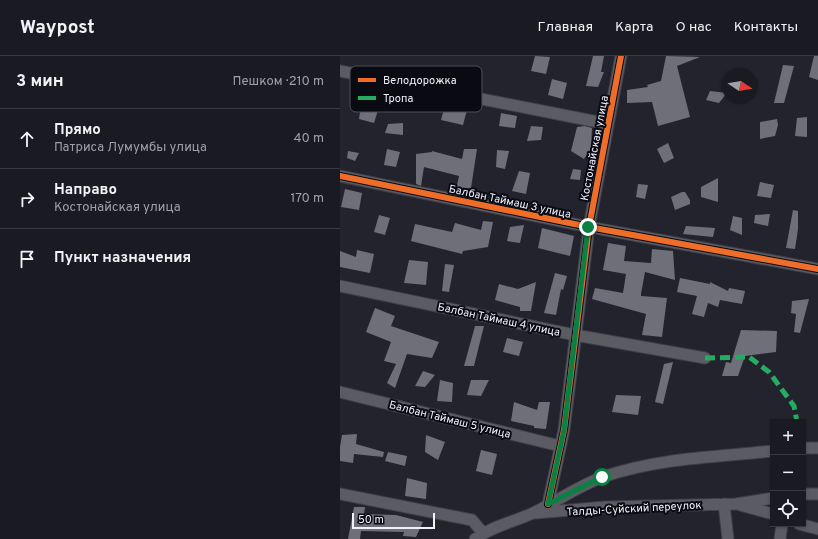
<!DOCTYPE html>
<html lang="ru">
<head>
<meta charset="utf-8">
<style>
  :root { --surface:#1a1a22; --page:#27272f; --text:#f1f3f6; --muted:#9fa1a5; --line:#383840 }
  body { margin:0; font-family:Overpass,sans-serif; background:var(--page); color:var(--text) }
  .controls { position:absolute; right:12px; bottom:12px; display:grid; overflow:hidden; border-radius:0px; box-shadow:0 1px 3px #0004 }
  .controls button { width:36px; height:36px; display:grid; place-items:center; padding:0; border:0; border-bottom:1px solid var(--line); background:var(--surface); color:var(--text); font:20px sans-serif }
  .compass { position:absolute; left:382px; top:12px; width:36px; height:36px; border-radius:50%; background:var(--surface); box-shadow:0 1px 3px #0004; rotate:102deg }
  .scale { position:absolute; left:12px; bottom:10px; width:83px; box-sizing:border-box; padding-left:4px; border:2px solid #f0f1fe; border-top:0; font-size:11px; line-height:14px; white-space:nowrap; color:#f0f1fe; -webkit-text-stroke:3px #0a0a12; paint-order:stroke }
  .stop { position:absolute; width:12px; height:12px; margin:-9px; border:3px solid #0b8043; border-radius:50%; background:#fff }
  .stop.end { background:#0b8043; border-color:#fff; box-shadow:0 1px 4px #0008 }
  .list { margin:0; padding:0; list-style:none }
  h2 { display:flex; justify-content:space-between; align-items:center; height:52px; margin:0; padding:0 16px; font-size:17px }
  h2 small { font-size:13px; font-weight:400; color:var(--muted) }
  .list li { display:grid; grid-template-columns:26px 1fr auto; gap:12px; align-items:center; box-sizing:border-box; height:60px; padding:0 16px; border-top:1px solid var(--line) }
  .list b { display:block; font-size:15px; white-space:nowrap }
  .list p { margin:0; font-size:13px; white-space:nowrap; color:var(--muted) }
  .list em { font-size:13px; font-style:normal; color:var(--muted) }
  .icon { flex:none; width:22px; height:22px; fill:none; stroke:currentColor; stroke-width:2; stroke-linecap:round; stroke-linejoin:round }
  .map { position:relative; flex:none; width:478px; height:483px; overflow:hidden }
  header { display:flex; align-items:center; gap:24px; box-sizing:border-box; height:56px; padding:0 20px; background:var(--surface); border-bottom:1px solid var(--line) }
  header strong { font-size:19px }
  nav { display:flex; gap:22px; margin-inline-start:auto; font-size:14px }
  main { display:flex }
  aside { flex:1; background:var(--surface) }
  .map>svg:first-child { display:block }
  .building { fill:#6f6f79 }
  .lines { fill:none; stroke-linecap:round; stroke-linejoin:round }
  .minor-casing { stroke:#3e3e47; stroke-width:13 }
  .minor { stroke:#5b5b64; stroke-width:11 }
  .quiet { stroke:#26ab63; stroke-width:5; stroke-dasharray:10 5; stroke-linecap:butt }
  .cycleway-casing { stroke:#0a0a12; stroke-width:8 }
  .cycleway { stroke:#ee6e29; stroke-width:6 }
  .route { stroke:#0b8043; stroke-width:5 }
  .labels { text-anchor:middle; stroke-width:4; stroke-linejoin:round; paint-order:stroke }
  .street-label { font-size:11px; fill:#f0f1fe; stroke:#0a0a12 }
  .key { fill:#0a0a12; stroke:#4f4f59; stroke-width:1 }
  .key-label { font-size:11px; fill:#f0f1fe }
</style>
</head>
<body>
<header>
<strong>Waypost</strong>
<nav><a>Главная</a><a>Карта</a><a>О нас</a><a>Контакты</a></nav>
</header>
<main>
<aside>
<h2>3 мин<small>Пешком · 210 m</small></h2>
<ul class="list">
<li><svg class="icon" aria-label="ahead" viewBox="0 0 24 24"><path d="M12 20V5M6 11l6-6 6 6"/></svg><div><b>Прямо</b><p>Патриса Лумумбы улица</p></div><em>40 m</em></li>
<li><svg class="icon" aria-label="right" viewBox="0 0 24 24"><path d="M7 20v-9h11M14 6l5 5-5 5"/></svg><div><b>Направо</b><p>Костонайская улица</p></div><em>170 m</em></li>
<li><svg class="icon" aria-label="arrive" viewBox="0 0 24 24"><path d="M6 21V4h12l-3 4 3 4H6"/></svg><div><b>Пункт назначения</b></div></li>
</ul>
</aside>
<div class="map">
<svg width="478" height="483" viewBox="0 0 478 483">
  <rect width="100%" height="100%" fill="#23232d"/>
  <!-- building -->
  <path class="building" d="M195,0L210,1L206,18L191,15Z
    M253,0H264L261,16H264L258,31L246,30Z
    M326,0L360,1L337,10L350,61L318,70L312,46L287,47V34L308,31L307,29L321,25Z
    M474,0H478V24L469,21Z
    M443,9L454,10L444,47H434Z
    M212,23L227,27L223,43L208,39Z
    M370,35L387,37L379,47L366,44Z
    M106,45L128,50L123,69L101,64Z
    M21,49L39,51L34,67L19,63Z
    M161,57L177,60L175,72L159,70Z
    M467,61V81L455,80L457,62Z
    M437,63L438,69L435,80L420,83V66Z
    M63,67V79L45,77L48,68Z
    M191,70L203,71L201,84L187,85Z
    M245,70L252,72L251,93L244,103L231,95L237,71Z
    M328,87L334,102L324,107L317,93Z
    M47,93L60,96L56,111L44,109Z
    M124,93H137L131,132L116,134L119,120L84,111L81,130L76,128V98L92,96V95L122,103Z
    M157,94L169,95L165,113L156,111Z
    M8,95L19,97L15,105L7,102Z
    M233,113L241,114L240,124L230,123Z
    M179,115L190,117L186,138L172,135Z
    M378,122V146L361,141V131Z
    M420,126L434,129L431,142L417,140Z
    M298,128L308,129L305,143L296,141Z
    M5,133L22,137L19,154L1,151Z
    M342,136H345L350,144V148L335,154L331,141Z
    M453,154L458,155V173L455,193L446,192Z
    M430,158L428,170L414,167L415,159Z
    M39,159L50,162L45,179L34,176Z
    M393,160L402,162V179L390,174Z
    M143,165L153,166L148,191L123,195L122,198L71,185L75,168L112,176L115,167L141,174Z
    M184,169L180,187L167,185L170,171Z
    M346,170L375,172L373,181L343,178Z
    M202,172L234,180L230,200L198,192Z
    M268,187L286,190L284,205L311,207L312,193L333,195L335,224L305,216L301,238V240L327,242L322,281L302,279L306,258L252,243L255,232L283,237L286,218L263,214Z
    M17,194L34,198L30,217L0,211V195L16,201Z
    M69,204L88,206L86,229L64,227Z
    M105,208L114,209L109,236L102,235Z
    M215,217L227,220L223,234L221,233L216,259L204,257Z
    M340,222L370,228V226L388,235L389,232L405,235L402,248L380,244L378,251L368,247L364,261L352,258L357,240L337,236Z
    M196,226L191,255H180V251L155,244L159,228L178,233Z
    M469,243L460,277L454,276L456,258L451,257L452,245Z
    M35,252L55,260L51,270L99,286L92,302L67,298L55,332L47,327L56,308L44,305L51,286L26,276Z
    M135,270H144L134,310H124Z
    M401,274L437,275L436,296L405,300L398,320H382L386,306L391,307Z
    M167,282L183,286L179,300L163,296Z
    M333,306L323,348L315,346L324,308Z
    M83,315L95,319L85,331L75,330Z
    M100,324L113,327L112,346L97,345Z
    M131,324H149L141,340L127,339Z
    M276,339L301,340L298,359L272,356Z
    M174,346L197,354L199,346H210L206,373L194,372V370L171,365Z
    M17,378L16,388L44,396L43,401L14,398L13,407L0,405V391L2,379Z
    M86,379L105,386L98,404L85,396Z
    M141,394L157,398L152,419L136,415Z
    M48,396L67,400L65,410L45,405Z
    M67,422L87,427L86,443L65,440Z
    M14,451H25L24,458L56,459L83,466L76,481L63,480L64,476L21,475L20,483H8Z"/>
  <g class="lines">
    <!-- minor casing -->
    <g class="minor-casing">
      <path id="minor" d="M0,15L268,68
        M0,120L249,171L478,213
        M0,230L235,279L365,302
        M0,336L220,390
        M463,392H478
        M0,438L132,464L143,477
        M463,438H478
        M208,448L224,374L249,171L281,0
        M384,448L388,483
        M400,449L433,458
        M196,457L265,451L396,448L433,442
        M459,468L478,473
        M135,483C152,470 174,466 193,457C216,446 238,430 263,421C317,402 376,401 433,395
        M440,483L442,468"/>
    </g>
    <!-- minor -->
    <use href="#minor" class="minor"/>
    <!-- quiet -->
    <path class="quiet" d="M365,302L409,301L429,316L454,350L457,366"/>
    <!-- cycleway casing -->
    <g class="cycleway-casing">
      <path id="cycleway" d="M0,120L249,171L478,213
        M208,448L224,374L249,171L281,0"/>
    </g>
    <!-- cycleway -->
    <use href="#cycleway" class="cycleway"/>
  </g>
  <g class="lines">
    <!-- route -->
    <path class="route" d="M248,171L224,374L208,448L262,421"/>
  </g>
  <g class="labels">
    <!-- street labels -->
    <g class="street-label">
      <text transform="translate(254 92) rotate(-79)" y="4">Костонайская улица</text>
      <text transform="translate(170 145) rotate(12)" y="4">Балбан Таймаш 3 улица</text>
      <text transform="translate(159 263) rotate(12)" y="4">Балбан Таймаш 4 улица</text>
      <text transform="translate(110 363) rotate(14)" y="4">Балбан Таймаш 5 улица</text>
      <text transform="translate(294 452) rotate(-3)" y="4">Талды-Суйский переулок</text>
    </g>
  </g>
  <!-- legend -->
  <rect x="10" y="10" width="132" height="46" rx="6" class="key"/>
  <rect x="18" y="22" width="18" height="4" fill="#ee6e29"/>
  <rect x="18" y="40" width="18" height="4" fill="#26ab63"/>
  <g class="key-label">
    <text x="43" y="28">Велодорожка</text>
    <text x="43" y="46">Тропа</text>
  </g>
</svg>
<div class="controls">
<button>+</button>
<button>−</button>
<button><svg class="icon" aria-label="locate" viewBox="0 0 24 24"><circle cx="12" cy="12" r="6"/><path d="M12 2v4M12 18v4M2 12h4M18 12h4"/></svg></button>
</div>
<svg class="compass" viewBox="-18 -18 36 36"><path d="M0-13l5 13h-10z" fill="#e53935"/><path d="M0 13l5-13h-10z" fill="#9fa1a5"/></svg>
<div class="scale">50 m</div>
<div class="stop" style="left:262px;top:421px"></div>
<div class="stop end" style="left:248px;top:171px"></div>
</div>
</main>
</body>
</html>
